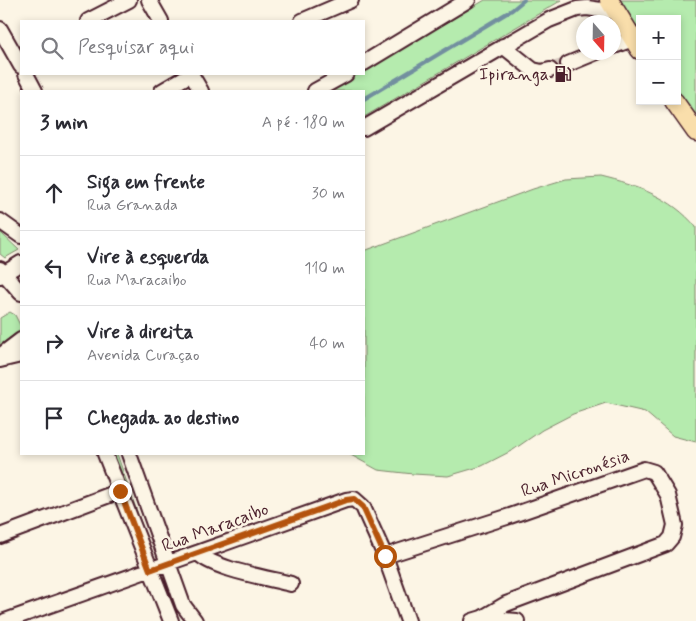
<!DOCTYPE html>
<html lang="pt">
<head>
<meta charset="utf-8">
<style>
  :root { --surface:#fff; --page:#f2f2f3; --text:#2b2b33; --muted:#7c7c81; --line:#e1e1e2 }
  body { margin:0; font-family:Mynerve,sans-serif; background:var(--page); color:var(--text) }
  .controls { position:absolute; right:15px; top:15px; display:grid; overflow:hidden; border-radius:0px; box-shadow:0 2px 8px #0003 }
  .controls button { width:45px; height:45px; display:grid; place-items:center; padding:0; border:0; border-bottom:1px solid var(--line); background:var(--surface); color:var(--text); font:25px sans-serif }
  .compass { position:absolute; left:576px; top:15px; width:45px; height:45px; border-radius:50%; background:var(--surface); box-shadow:0 2px 8px #0003; rotate:160deg }
  .stop { position:absolute; width:15px; height:15px; margin:-11px; border:4px solid #b45309; border-radius:50%; background:#fff }
  .stop.end { background:#b45309; border-color:#fff; box-shadow:0 1px 5px #0008 }
  .list { margin:0; padding:0; list-style:none }
  h2 { display:flex; justify-content:space-between; align-items:center; height:65px; margin:0; padding:0 20px; font-size:21px }
  h2 small { font-size:16px; font-weight:400; color:var(--muted) }
  .list li { display:grid; grid-template-columns:32px 1fr auto; gap:15px; align-items:center; box-sizing:border-box; height:75px; padding:0 20px; border-top:1px solid var(--line) }
  .list b { display:block; font-size:19px; white-space:nowrap }
  .list p { margin:0; font-size:16px; white-space:nowrap; color:var(--muted) }
  .list em { font-size:16px; font-style:normal; color:var(--muted) }
  .icon { flex:none; width:28px; height:28px; fill:none; stroke:currentColor; stroke-width:2; stroke-linecap:round; stroke-linejoin:round }
  .map { position:relative; flex:none; width:696px; height:621px; overflow:hidden }
  .search { position:absolute; background:var(--surface); box-shadow:0 2px 8px #0003; left:20px; top:20px; width:345px; height:55px; display:flex; align-items:center; gap:12px; box-sizing:border-box; padding:0 18px; border-radius:0px; color:var(--muted); font-size:19px }
  .panel { position:absolute; background:var(--surface); box-shadow:0 2px 8px #0003; left:20px; top:90px; width:345px; height:365px; border-radius:0px }
  .map>svg:first-child { display:block }
  .green { fill:#b5ebae; stroke:#80856c }
  .lines { fill:none; stroke-linecap:round; stroke-linejoin:round }
  .stream { stroke:#728f9f; stroke-width:4 }
  .minor-tunnel { stroke:#d8cac0; stroke-width:14; stroke-dasharray:14 7; stroke-linecap:butt }
  .minor-casing { stroke:#4a1f2b; stroke-width:18 }
  .major-casing { stroke:#4a1f2b; stroke-width:21 }
  .minor { stroke:#fcf5e5; stroke-width:14 }
  .major { stroke:#f9deab; stroke-width:18 }
  .route { stroke:#b45309; stroke-width:6 }
  .labels { text-anchor:middle; stroke-width:5; stroke-linejoin:round; paint-order:stroke }
  .poi-label { font-size:18px; fill:#4a1f2b; stroke:#fcf5e5; text-anchor:end }
  .street-label { font-size:18px; fill:#4a1f2b; stroke:#fcf5e5 }
</style>
</head>
<body>
<div class="map">
<svg width="696" height="621" viewBox="0 0 696 621">
  <rect width="100%" height="100%" fill="#fcf5e5"/>
  <filter id="ink" filterUnits="userSpaceOnUse"><feTurbulence type="fractalNoise" baseFrequency=".02" numOctaves="2"/><feDisplacementMap in="SourceGraphic" scale="10" xChannelSelector="R" yChannelSelector="G"/><feConvolveMatrix kernelMatrix="1 2 1 2 8 2 1 2 1" color-interpolation-filters="sRGB"/></filter>
  <g filter="url(#ink)">
    <!-- green -->
    <path class="green" d="M485,0H562L364,117V91H328L359,74H364V71Z
      M620,0H696V117L677,94V19H640V38Z
      M601,177C638,186 671,197 696,227V442L673,436L645,412L606,403L573,414L542,430L513,450L482,466L448,476L413,474L378,470L349,454H364V251L533,189L566,179Z
      M0,232L19,250L5,258L0,254Z
      M10,312L15,315L21,327L19,331L0,345V318Z
      M110,454H117L154,560Z"/>
    <g class="lines">
      <!-- stream -->
      <path class="stream" d="M364,99L512,10L524,0"/>
      <!-- minor-tunnel -->
      <path class="minor-tunnel" d="M550,70L568,64"/>
      <!-- minor casing -->
      <g class="minor-casing">
        <path id="minor" d="M149,0L161,21
          M88,21L129,0
          M302,21L351,0
          M0,29L21,66
          M503,46L533,70L542,72L550,70
          M614,46L633,39
          M364,63L468,0
          M568,64L597,52
          M26,74L35,91
          M191,74L201,91
          M162,91L191,74
          M315,91L346,74
          M364,128L549,20L577,9L587,8L615,12
          M0,221L21,236
          M0,269L21,293
          M0,276L21,263
          M0,356L21,340
          M0,360L21,355
          M105,454L171,621
          M129,454L183,605L195,621
          M0,536L120,491
          M198,553C213,569 268,578 291,584
          M385,556L510,516L644,469L654,472L668,495L675,525L672,537L666,544L506,604L482,618
          M5,621L346,500L354,499L363,507L385,556L408,621
          M472,621L482,618L517,621"/>
      </g>
      <!-- major casing -->
      <g class="major-casing">
        <path id="major" d="M609,0L640,50
          M674,101L696,132"/>
      </g>
      <!-- minor -->
      <use href="#minor" class="minor"/>
      <!-- major -->
      <use href="#major" class="major"/>
    </g>
  </g>
  <g class="lines" filter="url(#ink)">
    <!-- route -->
    <path class="route" d="M120,491L150,570L346,500L354,499L363,507L385,556"/>
  </g>
  <!-- icons -->
  <defs>
    <g id="fuel-bare" transform="scale(1.35)"><path d="M-5.5-6h7V0h2V4h1.3V-2.5L3-4.5l.8-.8L6-3V5H2.5V1h-1V6h-7ZM-4.2-4.7v3.2H.2V-4.7Z" fill="#4a1f2b" stroke="#fcf5e5" stroke-width="2.5" paint-order="stroke"/></g>
  </defs>
  <g fill-rule="evenodd">
    <use href="#fuel-bare" x="563" y="74"/>
  </g>
  <g class="labels">
    <!-- poi labels -->
    <g class="poi-label">
      <text x="549" y="80">Ipiranga</text>
    </g>
    <!-- street labels -->
    <g class="street-label">
      <text transform="translate(575 473) rotate(-19)" y="6">Rua Micronésia</text>
      <text transform="translate(215 527) rotate(-20)" y="6">Rua Maracaibo</text>
    </g>
  </g>
</svg>
<div class="controls">
<button>+</button>
<button>−</button>
</div>
<svg class="compass" viewBox="-18 -18 36 36"><path d="M0-13l5 13h-10z" fill="#e53935"/><path d="M0 13l5-13h-10z" fill="#7c7c81"/></svg>
<div class="stop" style="left:385px;top:556px"></div>
<div class="stop end" style="left:120px;top:491px"></div>
<div class="search"><svg class="icon" aria-label="search" viewBox="0 0 24 24"><circle cx="10" cy="10" r="6"/><path d="M15 15l6 6"/></svg>Pesquisar aqui</div>
<section class="panel">
<h2>3 min<small>A pé · 180 m</small></h2>
<ul class="list">
<li><svg class="icon" aria-label="ahead" viewBox="0 0 24 24"><path d="M12 20V5M6 11l6-6 6 6"/></svg><div><b>Siga em frente</b><p>Rua Granada</p></div><em>30 m</em></li>
<li><svg class="icon" aria-label="left" viewBox="0 0 24 24"><path d="M17 20v-9H6M10 6l-5 5 5 5"/></svg><div><b>Vire à esquerda</b><p>Rua Maracaibo</p></div><em>110 m</em></li>
<li><svg class="icon" aria-label="right" viewBox="0 0 24 24"><path d="M7 20v-9h11M14 6l5 5-5 5"/></svg><div><b>Vire à direita</b><p>Avenida Curaçao</p></div><em>40 m</em></li>
<li><svg class="icon" aria-label="arrive" viewBox="0 0 24 24"><path d="M6 21V4h12l-3 4 3 4H6"/></svg><div><b>Chegada ao destino</b></div></li>
</ul>
</section>
</div>
</body>
</html>
